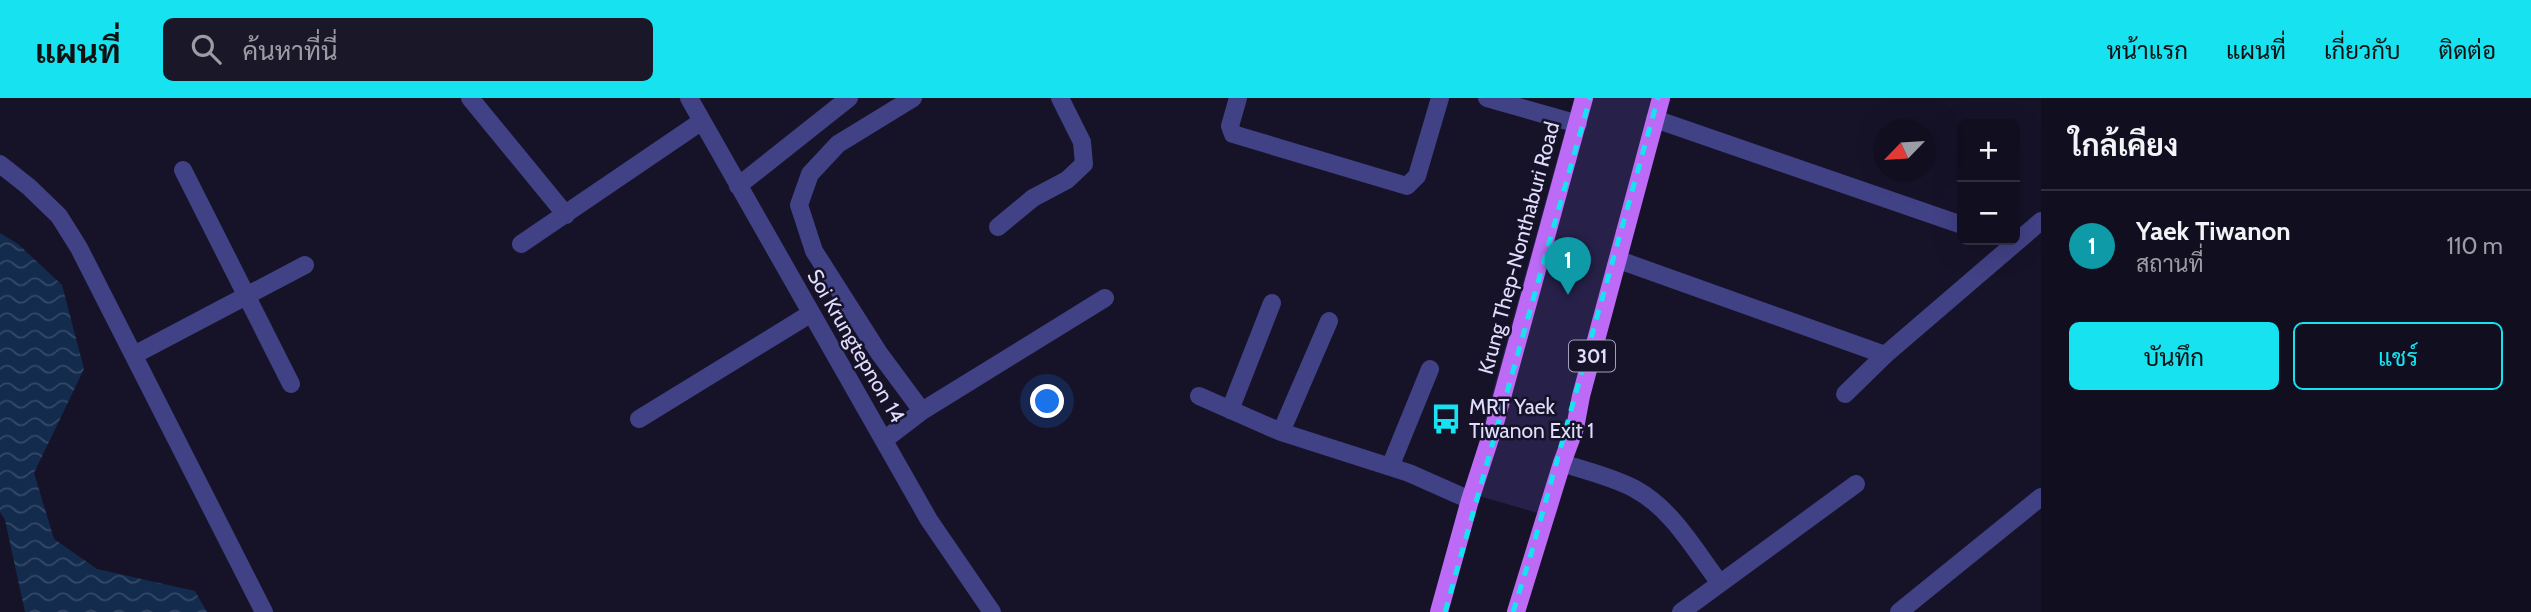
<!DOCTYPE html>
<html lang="th">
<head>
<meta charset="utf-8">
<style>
  :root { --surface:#100e1f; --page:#191728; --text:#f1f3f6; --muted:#9c9ca4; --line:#302e3d; --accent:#16e2f0 }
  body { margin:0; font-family:Cabin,Sarabun,sans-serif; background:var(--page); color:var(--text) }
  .controls { position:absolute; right:21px; top:21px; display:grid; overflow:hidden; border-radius:10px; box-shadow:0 7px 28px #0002 }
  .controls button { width:63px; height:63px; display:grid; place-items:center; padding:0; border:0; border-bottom:2px solid var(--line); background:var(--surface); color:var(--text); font:35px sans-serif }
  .compass { position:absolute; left:1873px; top:21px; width:63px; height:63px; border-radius:50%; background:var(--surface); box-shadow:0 7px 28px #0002; rotate:245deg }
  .you { position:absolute; left:1048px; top:304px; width:24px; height:24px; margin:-18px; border:5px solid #fff; border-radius:50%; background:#1a73e8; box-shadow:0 0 0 10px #1a73e833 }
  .badge { display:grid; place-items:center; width:46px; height:46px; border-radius:50%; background:var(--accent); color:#fff; font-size:23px; font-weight:700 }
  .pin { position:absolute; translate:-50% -58px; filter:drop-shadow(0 2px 4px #0008) }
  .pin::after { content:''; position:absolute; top:37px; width:24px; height:21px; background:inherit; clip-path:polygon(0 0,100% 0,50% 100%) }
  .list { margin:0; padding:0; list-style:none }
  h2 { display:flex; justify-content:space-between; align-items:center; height:91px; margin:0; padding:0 28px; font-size:30px }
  h2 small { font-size:23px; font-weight:400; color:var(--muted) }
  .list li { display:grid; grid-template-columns:46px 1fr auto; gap:21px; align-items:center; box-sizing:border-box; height:112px; padding:0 28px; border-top:2px solid var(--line) }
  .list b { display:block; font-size:26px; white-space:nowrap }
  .list p { margin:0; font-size:23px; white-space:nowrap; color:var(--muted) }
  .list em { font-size:23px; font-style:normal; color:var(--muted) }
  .actions { display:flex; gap:14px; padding:21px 28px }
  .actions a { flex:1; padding:16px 0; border:2px solid var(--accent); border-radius:10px; text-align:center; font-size:24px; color:var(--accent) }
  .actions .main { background:var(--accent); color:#111 }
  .icon { flex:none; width:38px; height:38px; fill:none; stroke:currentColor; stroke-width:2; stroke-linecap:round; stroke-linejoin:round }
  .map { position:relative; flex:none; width:2041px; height:514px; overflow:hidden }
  header { display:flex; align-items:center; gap:42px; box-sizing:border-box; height:98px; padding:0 35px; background:var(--accent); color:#111 }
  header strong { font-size:33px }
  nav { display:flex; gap:38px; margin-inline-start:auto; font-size:24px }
  .search { width:490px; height:63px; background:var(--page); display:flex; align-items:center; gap:18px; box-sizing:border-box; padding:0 24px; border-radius:10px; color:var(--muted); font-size:26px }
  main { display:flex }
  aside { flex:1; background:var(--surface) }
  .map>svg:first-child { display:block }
  .water { fill:url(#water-waves) }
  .building { fill:#272049 }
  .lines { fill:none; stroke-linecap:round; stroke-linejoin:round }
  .lane { stroke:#414185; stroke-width:18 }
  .street { stroke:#414185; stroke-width:18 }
  .primary { stroke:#bd6bf6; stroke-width:18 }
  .rail { stroke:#16e2f0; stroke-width:5; stroke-dasharray:10 9; stroke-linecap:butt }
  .labels { text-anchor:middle; stroke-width:5; stroke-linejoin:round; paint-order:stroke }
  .shield { fill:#161329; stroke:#a3a0bd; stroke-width:2 }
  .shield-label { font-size:19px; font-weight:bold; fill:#e0ddfd }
  .street-label { font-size:21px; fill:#e0ddfd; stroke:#161329 }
  .poi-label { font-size:21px; fill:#e0ddfd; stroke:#161329; text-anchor:start }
</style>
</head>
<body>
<header>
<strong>แผนที่</strong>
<div class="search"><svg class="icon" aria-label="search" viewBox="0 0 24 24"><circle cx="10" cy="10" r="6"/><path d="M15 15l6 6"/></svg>ค้นหาที่นี่</div>
<nav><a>หน้าแรก</a><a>แผนที่</a><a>เกี่ยวกับ</a><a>ติดต่อ</a></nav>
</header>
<main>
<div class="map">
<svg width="2041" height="514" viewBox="0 0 2041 514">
  <defs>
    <pattern id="water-waves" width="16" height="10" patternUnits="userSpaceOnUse" patternTransform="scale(1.75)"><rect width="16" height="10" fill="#132b4d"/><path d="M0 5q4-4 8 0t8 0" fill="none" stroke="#354968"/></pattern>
  </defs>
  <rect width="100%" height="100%" fill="#161329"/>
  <!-- water -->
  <path class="water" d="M0,135L18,146L62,187L84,271L34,375L54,441L97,471L195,493L207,514H25L5,422L0,414Z"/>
  <!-- building -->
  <path class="building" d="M1574,0H1671L1555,420L1465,394Z"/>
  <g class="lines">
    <!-- lane -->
    <path class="lane" d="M1238,0L1230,28L1233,36L1407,88L1417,78L1440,0
      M1487,0L1578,26
      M738,88L849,0
      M998,129L1033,100L1067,82L1084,66L1082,44L1060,0
      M1619,162L1885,257
      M1199,298L1281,334L1409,375L1470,402
      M1230,312L1272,205
      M922,313L1105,200
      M1281,334L1329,223
      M884,342L922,313L879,255L814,153L799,107L810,76L838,46L913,0
      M1390,369L1430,271"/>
    <!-- street -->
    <path class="street" d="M470,0L566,117
      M689,0L929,422L992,514
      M1655,21L1962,127
      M0,66L29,89L59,118L79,150L264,514
      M183,72L291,286
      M521,146L702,23
      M134,257L305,167
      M1845,296L1885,257L2041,123
      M639,321L810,216
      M1562,365C1586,373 1613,379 1635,391C1672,411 1694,451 1719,484
      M1681,514L1856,386
      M1899,514L2041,399"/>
    <!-- primary -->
    <path class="primary" d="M1439,514L1470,402L1495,325L1584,0
      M1516,514L1562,365L1575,330L1581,298L1661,0"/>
    <!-- rail -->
    <path class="rail" d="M1445,514L1590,0
      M1513,514L1531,456L1658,0"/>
  </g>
  <!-- icons -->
  <defs>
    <g id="bus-bare" transform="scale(2.415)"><path d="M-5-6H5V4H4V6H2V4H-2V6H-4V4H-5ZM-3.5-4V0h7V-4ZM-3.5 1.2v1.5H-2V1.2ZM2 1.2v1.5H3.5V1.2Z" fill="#16e2f0" stroke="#161329" stroke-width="2.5" paint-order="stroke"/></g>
  </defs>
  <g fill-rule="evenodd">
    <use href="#bus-bare" x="1446" y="321"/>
  </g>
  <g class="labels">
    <!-- shield labels -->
    <rect class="shield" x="1569" y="242.5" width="46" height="31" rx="5"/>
    <g class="shield-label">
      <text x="1592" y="265">301</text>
    </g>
    <!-- street labels -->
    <g class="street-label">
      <text transform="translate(1519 150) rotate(-75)" y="7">Krung Thep-Nonthaburi Road</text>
      <text transform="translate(856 248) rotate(60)" y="7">Soi Krungtepnon 14</text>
    </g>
    <!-- poi labels -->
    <g class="poi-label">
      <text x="1469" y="316">MRT Yaek<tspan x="1469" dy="24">Tiwanon Exit 1</tspan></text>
    </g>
  </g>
</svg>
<div class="controls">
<button>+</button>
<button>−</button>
</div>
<svg class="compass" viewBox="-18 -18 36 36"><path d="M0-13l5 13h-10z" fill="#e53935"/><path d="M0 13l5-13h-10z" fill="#9c9ca4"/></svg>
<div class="you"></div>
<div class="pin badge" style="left:1568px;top:197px;background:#0f9aa8">1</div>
</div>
<aside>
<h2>ใกล้เคียง<small></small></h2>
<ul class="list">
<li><span class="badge" style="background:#0f9aa8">1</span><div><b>Yaek Tiwanon</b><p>สถานที่</p></div><em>110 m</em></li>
</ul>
<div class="actions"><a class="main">บันทึก</a><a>แชร์</a></div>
</aside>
</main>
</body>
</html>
